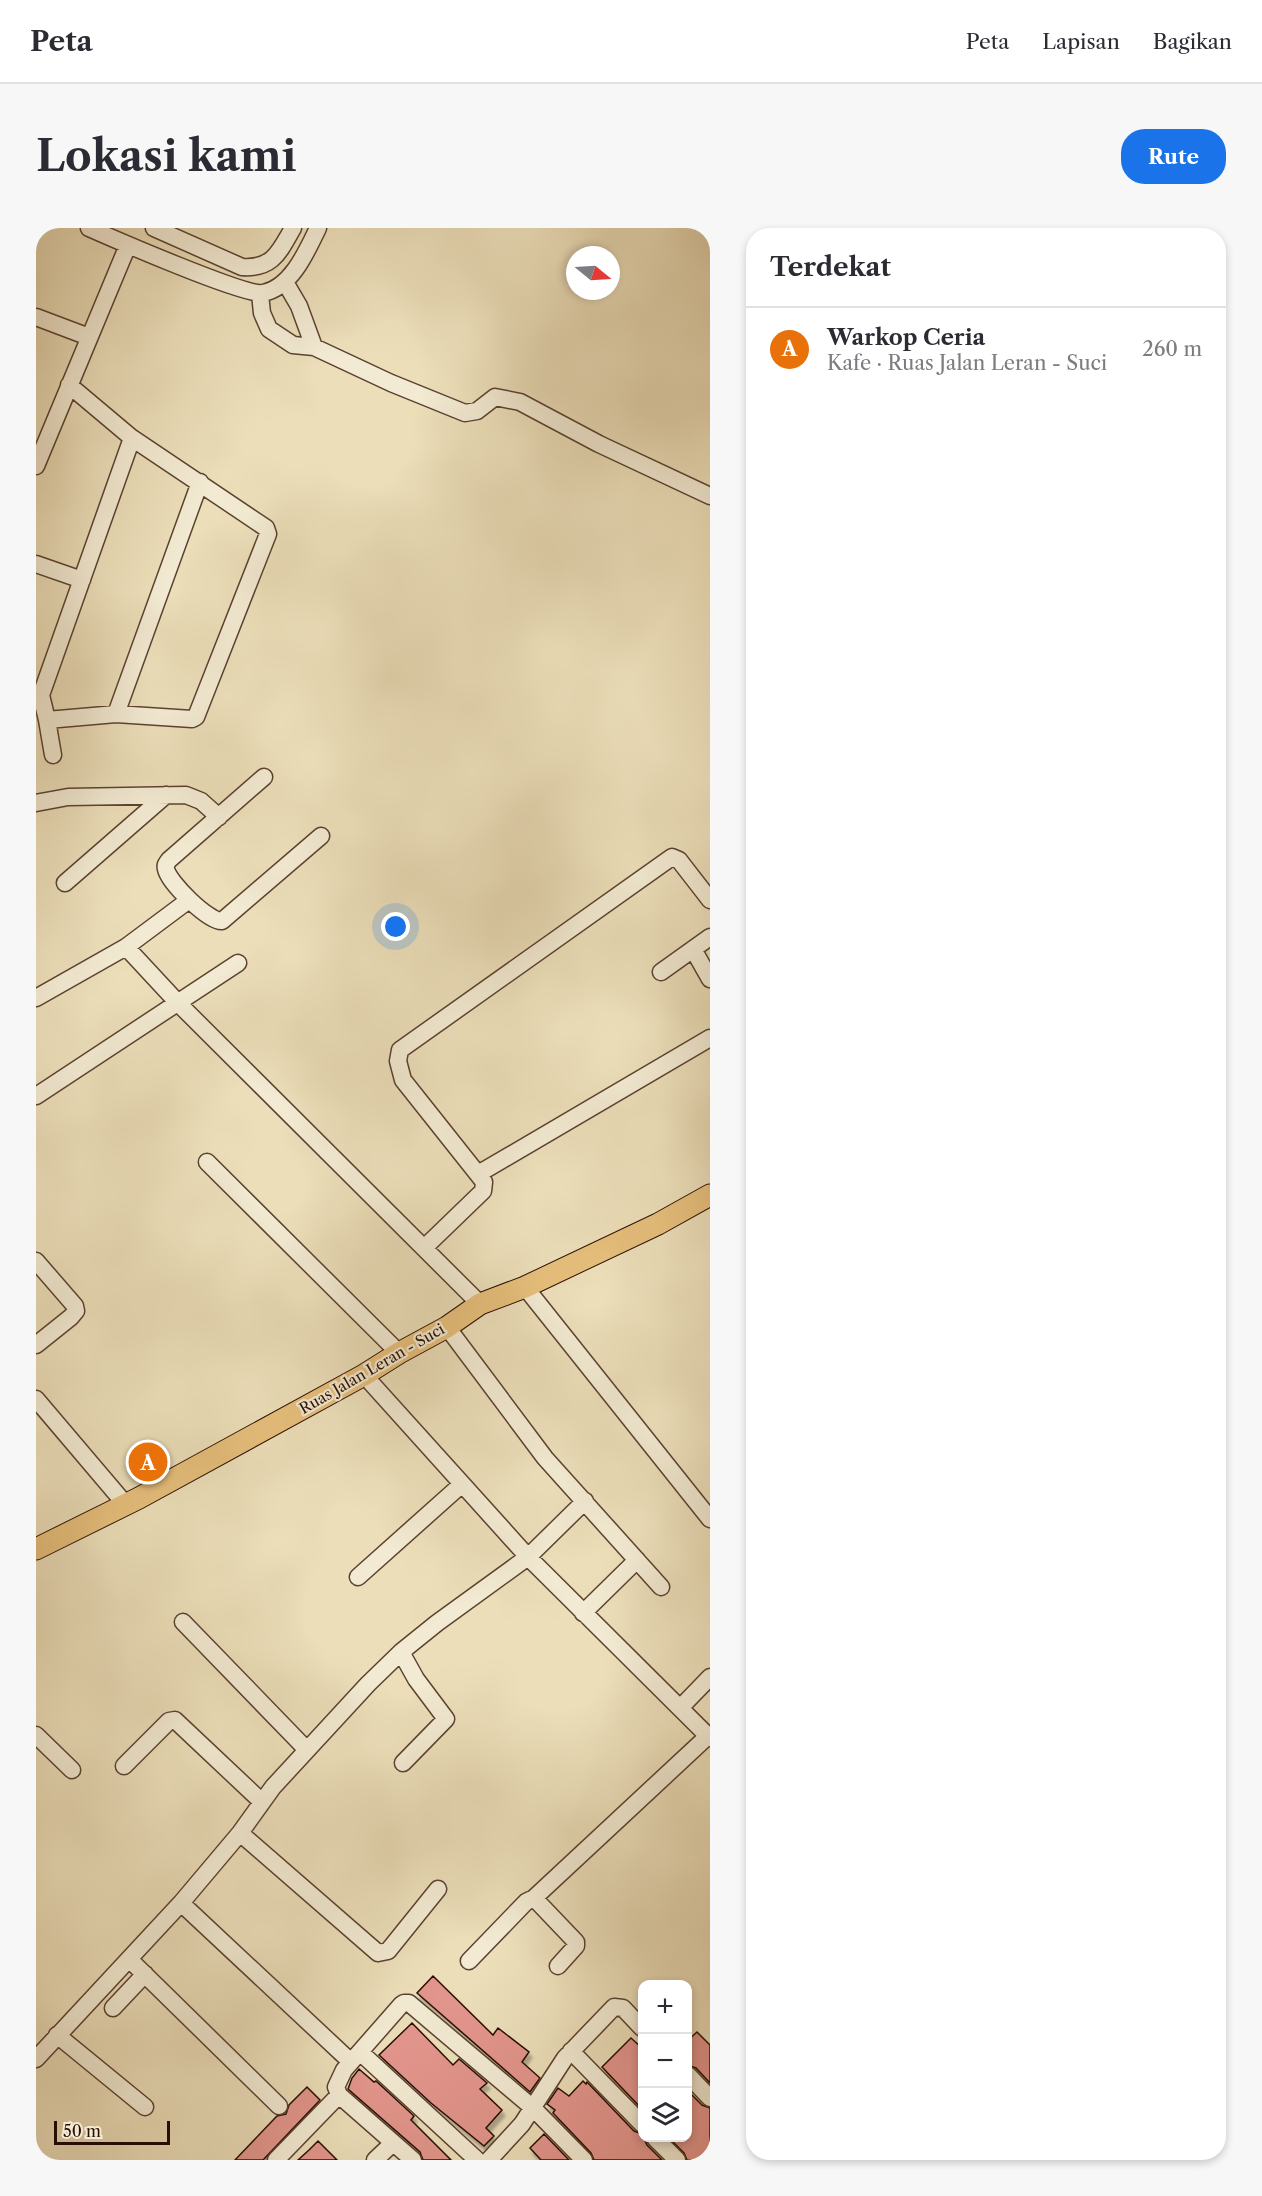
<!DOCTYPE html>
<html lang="id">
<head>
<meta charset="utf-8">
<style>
  :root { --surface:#fff; --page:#f7f7f7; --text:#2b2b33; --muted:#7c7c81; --line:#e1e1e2; --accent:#1a73e8 }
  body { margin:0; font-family:"Libre Caslon Text",serif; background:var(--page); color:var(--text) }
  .controls { position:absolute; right:18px; bottom:18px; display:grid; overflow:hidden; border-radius:12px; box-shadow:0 3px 9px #0003 }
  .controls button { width:54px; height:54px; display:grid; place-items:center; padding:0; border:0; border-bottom:2px solid var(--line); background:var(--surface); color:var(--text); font:30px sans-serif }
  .compass { position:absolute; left:530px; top:18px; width:54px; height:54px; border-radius:50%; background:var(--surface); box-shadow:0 3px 9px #0003; rotate:108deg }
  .scale { position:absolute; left:18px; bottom:15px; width:116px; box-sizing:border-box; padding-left:6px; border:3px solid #2b0e03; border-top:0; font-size:16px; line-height:21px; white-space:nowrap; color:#2b0e03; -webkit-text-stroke:4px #f2ead2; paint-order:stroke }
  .you { position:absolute; left:360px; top:699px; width:21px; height:21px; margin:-15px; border:4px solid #fff; border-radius:50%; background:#1a73e8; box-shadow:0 0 0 9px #1a73e833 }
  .badge { display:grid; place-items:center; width:39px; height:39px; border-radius:50%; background:var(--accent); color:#fff; font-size:20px; font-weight:700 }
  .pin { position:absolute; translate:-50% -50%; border:3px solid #fff; box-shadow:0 2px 6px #0006 }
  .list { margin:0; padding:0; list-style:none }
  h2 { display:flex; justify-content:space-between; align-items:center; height:78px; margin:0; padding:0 24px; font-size:26px }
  h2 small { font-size:20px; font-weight:400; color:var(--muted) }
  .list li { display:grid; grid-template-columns:39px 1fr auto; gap:18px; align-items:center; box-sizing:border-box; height:84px; padding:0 24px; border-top:2px solid var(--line) }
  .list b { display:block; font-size:22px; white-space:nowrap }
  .list p { margin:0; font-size:20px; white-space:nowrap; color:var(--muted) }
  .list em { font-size:20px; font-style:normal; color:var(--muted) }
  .icon { flex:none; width:33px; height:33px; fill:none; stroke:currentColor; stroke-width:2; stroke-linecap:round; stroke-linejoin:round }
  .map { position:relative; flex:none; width:674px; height:1932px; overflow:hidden; border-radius:24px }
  header { display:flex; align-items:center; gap:36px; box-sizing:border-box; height:84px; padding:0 30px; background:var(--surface); border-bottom:2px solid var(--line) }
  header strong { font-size:28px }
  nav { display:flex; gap:33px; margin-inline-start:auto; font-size:21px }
  .intro { display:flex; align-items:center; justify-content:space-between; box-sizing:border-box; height:144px; padding:0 36px }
  h1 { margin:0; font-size:42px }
  .button { padding:15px 27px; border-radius:24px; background:var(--accent); color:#fff; font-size:21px; font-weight:700 }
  main { display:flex; gap:36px; padding:0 36px }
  aside { flex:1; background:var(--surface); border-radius:24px; box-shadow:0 3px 9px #0003 }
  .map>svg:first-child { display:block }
  .building { fill:#e2958c; stroke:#2b0e03; stroke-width:1.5; filter:url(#shadow) }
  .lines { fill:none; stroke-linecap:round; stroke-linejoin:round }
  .minor-casing { stroke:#5b4230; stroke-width:19 }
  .major-casing { stroke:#2b0e03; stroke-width:23 }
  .minor { stroke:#f2ead2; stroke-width:16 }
  .major { stroke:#e6bf7c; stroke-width:21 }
  .labels { text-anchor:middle; stroke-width:4.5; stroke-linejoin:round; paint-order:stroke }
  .street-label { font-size:15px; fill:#2b0e03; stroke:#f2ead2 }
</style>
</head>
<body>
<header>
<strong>Peta</strong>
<nav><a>Peta</a><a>Lapisan</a><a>Bagikan</a></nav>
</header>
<div class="intro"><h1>Lokasi kami</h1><a class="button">Rute</a></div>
<main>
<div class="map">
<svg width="674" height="1932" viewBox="0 0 674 1932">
  <defs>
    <filter id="shadow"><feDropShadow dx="3" dy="5.5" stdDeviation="1.5" flood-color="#0004"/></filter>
  </defs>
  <rect width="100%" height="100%" fill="#ebdeb9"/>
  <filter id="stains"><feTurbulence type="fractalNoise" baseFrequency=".00333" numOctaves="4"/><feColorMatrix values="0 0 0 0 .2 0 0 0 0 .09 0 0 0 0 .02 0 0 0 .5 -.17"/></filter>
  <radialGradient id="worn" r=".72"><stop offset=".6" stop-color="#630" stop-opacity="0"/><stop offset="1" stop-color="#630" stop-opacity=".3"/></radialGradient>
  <!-- building -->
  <path class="building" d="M397,1748L457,1807L462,1800L493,1824L486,1834L504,1850L494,1864L381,1765Z
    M376,1795L417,1837L423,1831L451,1855L444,1861L466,1882L450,1900L458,1908L448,1918L395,1875L343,1827Z
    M661,1804L674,1817V1855L660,1840L651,1837V1813Z
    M595,1810L606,1820V1881L566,1839Z
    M323,1841L338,1854L340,1853L378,1888L375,1892L415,1932H387L384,1924L312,1861L316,1850Z
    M547,1853L550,1856L551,1854L598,1903L606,1906L611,1917L626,1932H558L555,1925L517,1885L519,1882L511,1876L522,1860L533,1868Z
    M271,1859L284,1872L227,1932H199L241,1888L250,1886L253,1877Z
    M651,1862L666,1877L674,1880V1932H651L648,1925L633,1910H651Z
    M508,1906L533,1932H505L494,1920Z
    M282,1913L301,1932H262L273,1922Z"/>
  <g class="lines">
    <!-- minor casing -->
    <g class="minor-casing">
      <path id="minor" d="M53,0C78,11 209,68 227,65C255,60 271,23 282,0
        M118,0L206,39C237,41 243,24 257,0
        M249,54L263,78L278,119
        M224,66L226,85L233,101L257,117L278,119L355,155L429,185L441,183L459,169L484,174L563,216L674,268
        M0,89L53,109
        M33,157L96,210L230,300L232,306L160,489L156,491L80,486L11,492L5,467L96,210
        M0,238L92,17
        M0,336L46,352
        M80,486L164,254
        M11,492L17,527
        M228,549L133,632C130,636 129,637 130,641C133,655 173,694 186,693L285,608
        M0,575L32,569L150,567L165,573L183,589
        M29,655L130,567
        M90,719L142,775L444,1076
        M657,721L674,751
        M625,744L674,709
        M0,770L90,719L153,672
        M0,868L202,735
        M171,934L363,1125
        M442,946L674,810
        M388,1020L447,963L448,954L367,852L362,833L364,822L636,629L643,632L674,672
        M0,1033L39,1078L40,1083L35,1089L0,1117
        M489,1059L674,1291
        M411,1099L509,1230L625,1359
        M328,1147L492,1329L674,1510
        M0,1171L90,1277
        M322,1349L425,1257
        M547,1385L601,1332
        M147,1394L271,1522
        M365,1424L380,1451L410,1491L367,1535
        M644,1480L674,1449
        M0,1507L36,1542
        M88,1538L133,1493L139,1492L226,1574
        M204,1605L342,1725L352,1723L402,1661
        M498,1670L540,1714V1718L522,1738
        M145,1675L315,1834L308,1842L300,1859L303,1867L377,1932
        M93,1731L243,1878
        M433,1733L490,1674L498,1670L672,1508
        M77,1780L109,1746
        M21,1807L109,1879
        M535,1823L606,1896
        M324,1824L441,1932
        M0,1831L145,1675L204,1605L237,1559L332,1456L365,1424L401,1395L492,1329L549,1273
        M315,1834L365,1777L368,1775H373L497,1880L548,1932
        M652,1847L674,1870
        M619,1910L641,1932
        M240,1932L303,1867
        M339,1932L357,1915
        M453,1932L486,1896L529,1830L578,1779L587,1780L606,1800"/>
    </g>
    <!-- major casing -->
    <g class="major-casing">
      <path id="major" d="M0,1321L103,1270L328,1147L363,1125L411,1099L444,1076L489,1059L622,996L674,967"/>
    </g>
    <!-- minor -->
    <use href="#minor" class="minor"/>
    <!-- major -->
    <use href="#major" class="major"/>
  </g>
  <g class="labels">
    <!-- street labels -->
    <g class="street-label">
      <text transform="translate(336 1141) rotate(-30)" y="5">Ruas Jalan Leran - Suci</text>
    </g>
  </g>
  <rect width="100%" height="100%" filter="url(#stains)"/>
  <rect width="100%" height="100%" fill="url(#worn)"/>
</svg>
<div class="controls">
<button>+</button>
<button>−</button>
<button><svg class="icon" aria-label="layers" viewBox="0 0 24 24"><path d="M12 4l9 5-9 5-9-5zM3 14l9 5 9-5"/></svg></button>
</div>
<svg class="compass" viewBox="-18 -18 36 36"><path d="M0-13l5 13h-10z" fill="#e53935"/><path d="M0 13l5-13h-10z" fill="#7c7c81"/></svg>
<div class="scale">50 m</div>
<div class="you"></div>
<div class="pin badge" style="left:112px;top:1234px;background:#e8710a">A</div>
</div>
<aside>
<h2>Terdekat<small></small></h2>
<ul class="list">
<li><span class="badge" style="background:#e8710a">A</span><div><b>Warkop Ceria</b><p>Kafe · Ruas Jalan Leran - Suci</p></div><em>260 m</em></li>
</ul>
</aside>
</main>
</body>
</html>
